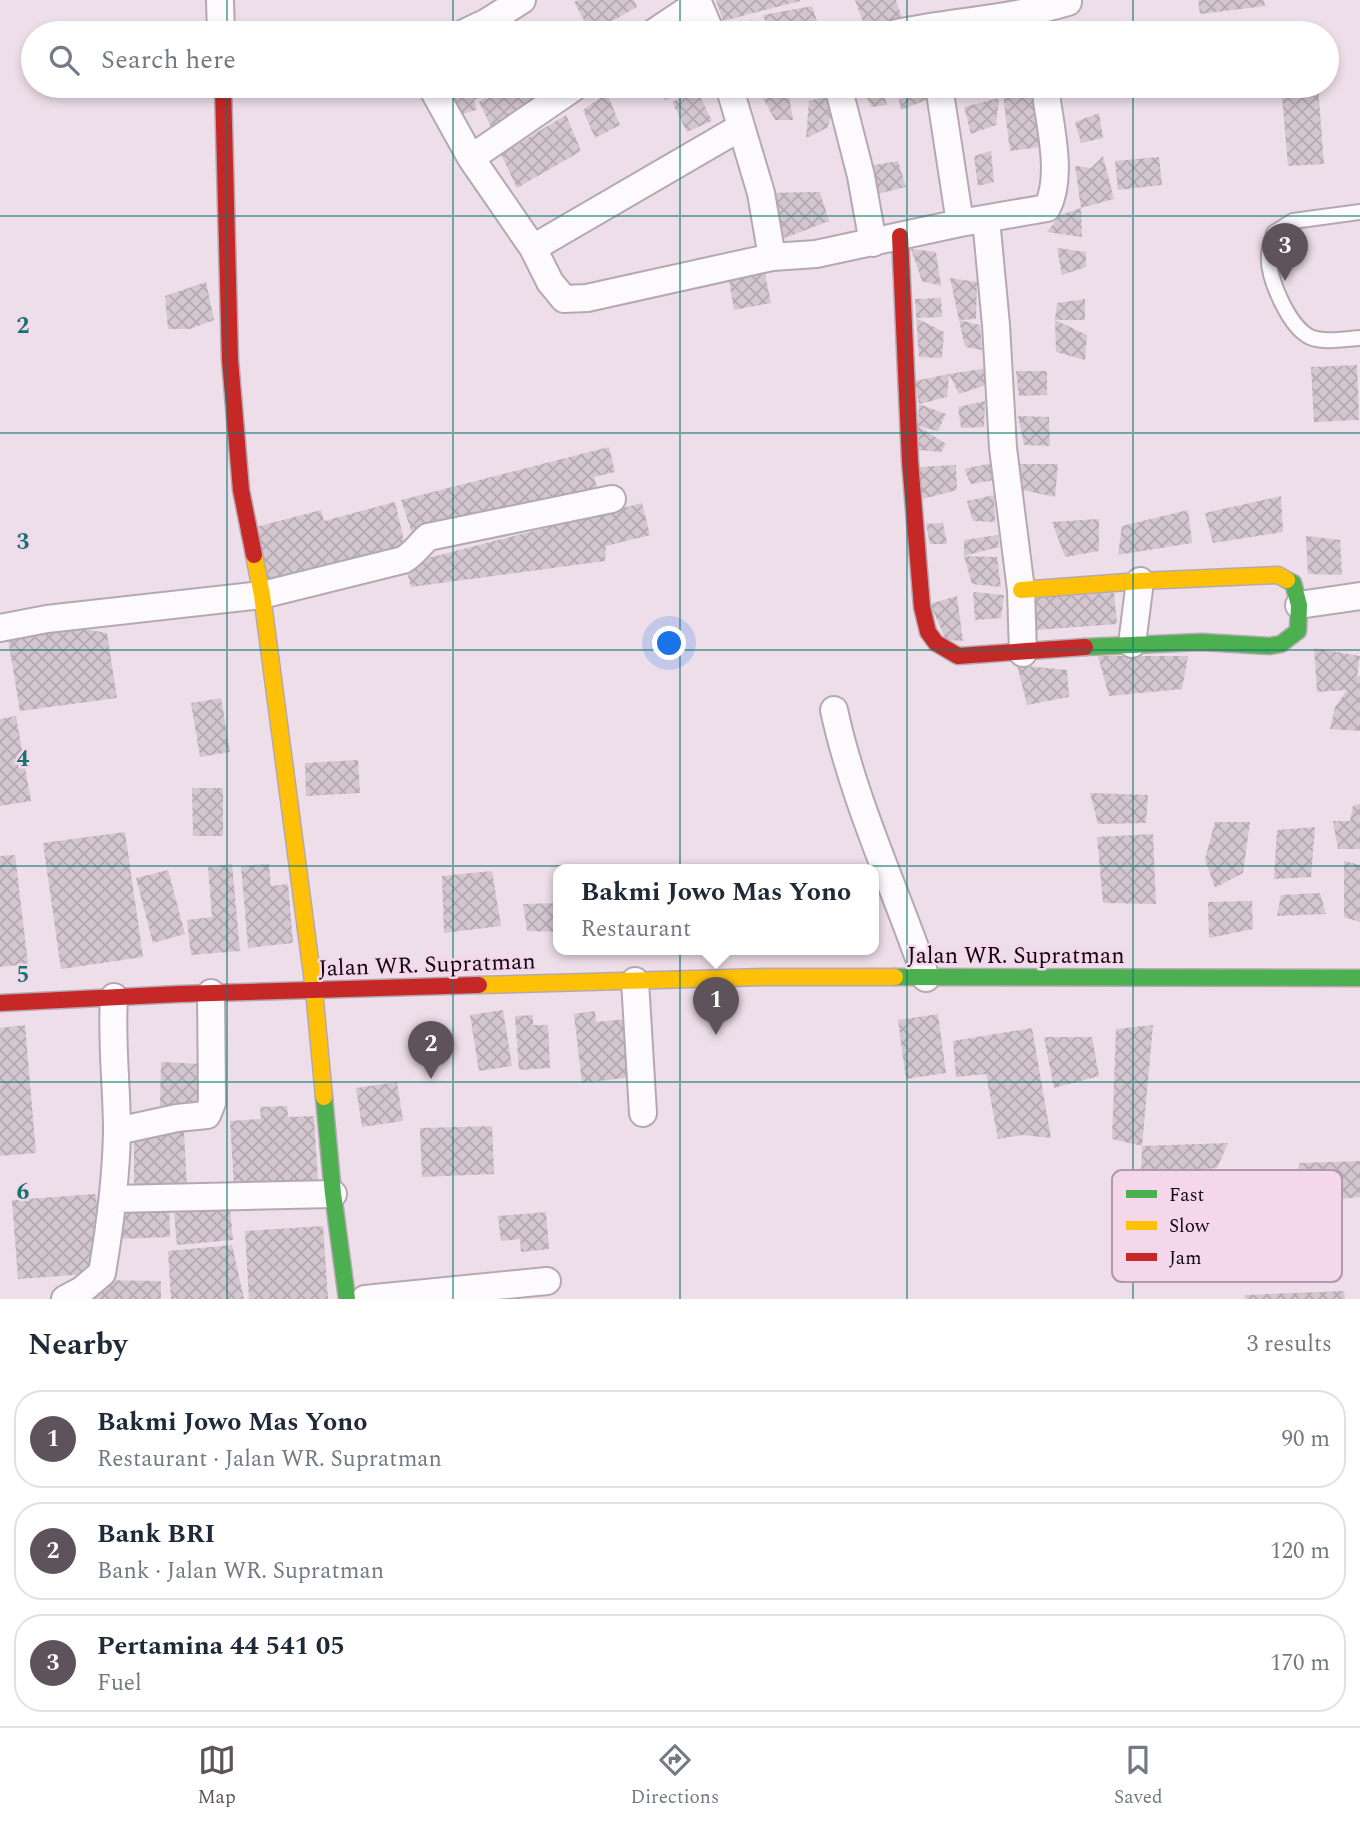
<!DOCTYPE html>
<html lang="en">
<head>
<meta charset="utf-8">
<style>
  :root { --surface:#fff; --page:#f6f6f7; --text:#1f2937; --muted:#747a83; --line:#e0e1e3; --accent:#5e535b }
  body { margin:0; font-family:Spectral,serif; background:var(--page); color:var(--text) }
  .you { position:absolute; left:670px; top:644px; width:24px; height:24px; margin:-18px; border:5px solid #fff; border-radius:50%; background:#1a73e8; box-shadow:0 0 0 10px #1a73e833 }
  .badge { display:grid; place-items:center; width:46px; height:46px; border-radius:50%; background:var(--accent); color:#fff; font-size:23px; font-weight:700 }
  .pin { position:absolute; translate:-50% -58px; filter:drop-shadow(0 2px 4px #0008) }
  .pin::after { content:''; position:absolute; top:37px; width:24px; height:21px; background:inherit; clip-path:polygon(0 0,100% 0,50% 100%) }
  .popup { position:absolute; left:553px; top:864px; width:326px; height:91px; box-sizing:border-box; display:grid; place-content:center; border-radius:14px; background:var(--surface); filter:drop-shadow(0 2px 5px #0005); font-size:23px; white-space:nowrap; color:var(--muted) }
  .popup b { font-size:26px; color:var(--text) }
  .popup::after { content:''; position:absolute; left:50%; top:100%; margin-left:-14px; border:14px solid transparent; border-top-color:var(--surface) }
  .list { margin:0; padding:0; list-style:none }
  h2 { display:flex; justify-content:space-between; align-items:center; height:91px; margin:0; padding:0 28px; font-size:30px }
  h2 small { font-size:23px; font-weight:400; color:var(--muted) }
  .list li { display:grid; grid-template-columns:46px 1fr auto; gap:21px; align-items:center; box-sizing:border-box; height:98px; margin:0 14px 14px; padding:0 14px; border:2px solid var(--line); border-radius:28px }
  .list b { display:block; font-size:26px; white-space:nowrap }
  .list p { margin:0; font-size:23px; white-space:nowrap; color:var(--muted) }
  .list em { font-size:23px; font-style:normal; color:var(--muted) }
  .icon { flex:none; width:38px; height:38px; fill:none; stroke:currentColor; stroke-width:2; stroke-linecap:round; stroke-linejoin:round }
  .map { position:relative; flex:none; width:1360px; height:1299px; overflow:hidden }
  .search { position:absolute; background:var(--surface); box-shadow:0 4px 10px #0003; left:21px; right:21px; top:21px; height:77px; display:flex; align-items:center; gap:18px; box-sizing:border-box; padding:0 24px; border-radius:38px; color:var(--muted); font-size:26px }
  .sheet { height:427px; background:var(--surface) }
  nav { display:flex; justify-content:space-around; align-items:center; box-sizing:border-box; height:98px; border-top:2px solid var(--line); background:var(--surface); font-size:19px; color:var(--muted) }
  nav a { display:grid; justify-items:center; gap:4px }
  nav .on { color:var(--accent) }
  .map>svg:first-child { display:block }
  .building { fill:url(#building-cross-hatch) }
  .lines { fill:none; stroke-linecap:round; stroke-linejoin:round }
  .lane-casing { stroke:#b5a9b1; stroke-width:18 }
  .street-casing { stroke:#b5a9b1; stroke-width:30 }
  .fast-casing { stroke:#b5a9b1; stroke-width:19 }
  .slow-casing { stroke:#b5a9b1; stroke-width:19 }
  .jam-casing { stroke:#b5a9b1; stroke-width:19 }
  .lane { stroke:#fcfafc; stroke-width:14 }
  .street { stroke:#fcfafc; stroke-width:26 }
  .fast { stroke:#4caf50; stroke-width:16 }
  .slow { stroke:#ffc107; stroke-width:16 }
  .jam { stroke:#c62828; stroke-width:16 }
  .grid { fill:none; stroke:#0f766e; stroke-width:2; stroke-opacity:0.55 }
  .labels { text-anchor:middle; stroke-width:5; stroke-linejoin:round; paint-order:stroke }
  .street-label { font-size:23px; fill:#11080f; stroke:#f5d7eb }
  .key { fill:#f5d7eb; stroke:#b199a9; stroke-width:2 }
  .key-label { font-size:19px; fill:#11080f }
  .grid-label { font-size:23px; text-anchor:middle; font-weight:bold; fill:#0f766e; stroke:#f5d7eb; stroke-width:5; stroke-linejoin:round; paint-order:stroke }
</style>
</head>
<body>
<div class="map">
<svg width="1360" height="1299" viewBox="0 0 1360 1299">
  <defs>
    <pattern id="building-cross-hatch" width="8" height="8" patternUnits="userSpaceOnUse" patternTransform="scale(1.75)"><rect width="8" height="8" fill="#d3c6cf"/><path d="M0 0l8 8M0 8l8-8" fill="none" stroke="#b4a9b1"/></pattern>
  </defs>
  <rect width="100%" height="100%" fill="#eedee9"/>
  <!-- building -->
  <path class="building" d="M578,0H634L637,7L591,33L574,2Z
    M716,0H800V1L723,21Z
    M855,0H896L905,27L886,33H867Z
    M1198,0H1264L1265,6L1200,14Z
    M812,6L821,33H769L763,15Z
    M753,20L758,33H723L721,28Z
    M382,86H414L389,98Z
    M449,86H501L474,100L477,110L462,114Z
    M510,86H544L550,99L492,129L479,102Z
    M659,86H691L665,101Z
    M862,86H882L887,105L871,107Z
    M896,86H924L926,100L901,110Z
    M1015,86H1035L1048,146L1010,151L1002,87Z
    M1079,86H1105L1107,91L1082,94Z
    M1215,86H1231L1232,91L1216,93Z
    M1281,86H1318L1324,164L1288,166Z
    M788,89L793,120H775L760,93Z
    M697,90L712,121L687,132L672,102Z
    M607,93L620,125L595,138L583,110Z
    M840,93L827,128L806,138L809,101Z
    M999,98L996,125L971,134L964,107Z
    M1099,113L1103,138L1081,143L1075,122Z
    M566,115L581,151L517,188L501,154Z
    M991,151L994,182L978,186L974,156Z
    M1103,156L1114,199L1081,208L1075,166L1091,168Z
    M1159,157L1162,185L1118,190L1115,161Z
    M898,161L906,187L877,194L869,166Z
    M820,192L829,221L785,238L761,193Z
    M1081,208L1082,237L1047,232L1060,215Z
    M1057,248L1086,252V267L1062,275Z
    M911,249L936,252L941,286L922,281Z
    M765,274L771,303L734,310L729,280Z
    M950,278L977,282L976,319L959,320Z
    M206,282L214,320L190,329H168L165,296Z
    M941,298L942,317L916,318L944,332L942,358L919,357L915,299Z
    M1085,299V320H1055L1057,303Z
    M959,320L980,325L982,350L965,347Z
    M1055,320L1087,335L1085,360L1056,352Z
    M1357,365L1359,420L1314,422L1311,367Z
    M988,368L989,384L959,394L949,374Z
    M1016,371H1047V395L1019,396Z
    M949,374L947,397L919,404L915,381Z
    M985,401L984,427L961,428L958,407Z
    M919,404L946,414L938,431L918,426L946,444L941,452L919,450L918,426Z
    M1018,416L1049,417L1050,446L1024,445Z
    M609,447L615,472L594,477L599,494L413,536L401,500Z
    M992,463L995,480L971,484L964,469Z
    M1020,464H1058L1055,497L1023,490Z
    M956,465L957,490L923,499L919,467Z
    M994,495L995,522L973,521L967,501Z
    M1281,496L1283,532L1213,543L1205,513Z
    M395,502L406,549L267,585L252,528L321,510L324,521Z
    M642,503L650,535L606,546L605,561L411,587L405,564Z
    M1188,510L1192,543L1118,555L1122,526Z
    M1099,519V551L1065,557L1052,522Z
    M943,523L947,544H930L926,524Z
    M998,535L999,547L964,556V540Z
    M1306,536L1340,540L1342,575L1308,574Z
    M964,556L997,557L1001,587L972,584Z
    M973,592L1004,595L1001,618L975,620Z
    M1114,593L1117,624L1036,630L1031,598Z
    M957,596L963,641L946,640L930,604Z
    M4,615L107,633L117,698L20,711Z
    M1314,648L1360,656L1357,676H1360V731L1330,729L1335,707L1347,690L1317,692Z
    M1098,656H1188L1182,689L1109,696Z
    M1017,665L1067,670L1069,697L1027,705Z
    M221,698L230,752L200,757L191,703Z
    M16,716L31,801L0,806V719Z
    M358,760L360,793L306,796L305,763Z
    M192,788H223V836H193Z
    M1090,793L1148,795L1146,823L1098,824Z
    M1360,804V849H1338L1333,821H1350L1353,806Z
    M1215,822H1250L1243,873L1215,888L1205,859Z
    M1315,827L1311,877L1274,879L1277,830Z
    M125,832L143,957L61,969L43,843Z
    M1153,834L1156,904L1103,903L1097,837Z
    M15,855L28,964L0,967V856Z
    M1344,861L1360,865V922L1344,917Z
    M232,864L240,951L191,955L187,920L212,917L208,867Z
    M269,864L271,886L288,884L293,943L248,948L241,866Z
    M168,870L185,934L153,943L136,878Z
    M492,871L501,926L444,933L442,876Z
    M1320,893L1326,914L1277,916L1281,895Z
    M1252,901L1253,929L1209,938L1208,902Z
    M558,903V932L527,931L523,904Z
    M503,1010L512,1066L479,1071L470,1015Z
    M595,1011L596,1022L627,1019L633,1077L582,1083L574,1014Z
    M938,1014L946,1073L906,1079L898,1020Z
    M533,1015V1025H548L550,1068L519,1070L515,1016Z
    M25,1025L36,1153L0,1156V1028Z
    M1153,1025L1142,1146L1228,1143L1217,1168L1141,1174L1142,1146L1112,1139L1116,1029Z
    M1032,1028L1051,1138L1023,1135L998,1139L986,1074L956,1077L953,1041Z
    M1044,1037H1092L1099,1076L1054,1088Z
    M161,1062L202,1064L201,1108L160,1106Z
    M397,1082L403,1121L362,1127L356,1088Z
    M287,1106L288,1117L314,1116L318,1181L234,1186L230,1121L261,1119L260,1107Z
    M492,1126L494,1174L422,1177L420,1128Z
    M184,1132L187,1188L134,1187V1134Z
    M1360,1161V1197L1287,1205L1300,1163Z
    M96,1194L102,1273L18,1279L12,1200Z
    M169,1202L170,1237L121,1239L120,1203Z
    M230,1208L233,1240L177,1245L174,1213Z
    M546,1212L549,1249L521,1252L520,1239L501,1241L498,1216Z
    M323,1226L328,1299H249L245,1231Z
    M232,1245L244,1299H171L168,1251Z
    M88,1280L161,1281V1299H88Z
    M1344,1291L1345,1299H1245V1295Z"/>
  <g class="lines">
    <!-- lane casing -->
    <g class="lane-casing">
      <path id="lane" d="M1360,212L1293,221L1274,233C1273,240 1269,248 1269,255C1267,277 1289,327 1310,337C1324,343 1345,339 1360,338"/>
    </g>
    <!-- street casing -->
    <g class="street-casing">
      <path id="street" d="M220,0L221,33
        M697,0L711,33
        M464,33L487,22L522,0
        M653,33L698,3
        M897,33C954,21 1012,19 1068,2
        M431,86L471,158L533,248L550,282L564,299L587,298L772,257L816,254L960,223L1047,208C1064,175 1049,123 1045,86
        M729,86L761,193L772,257
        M838,86L861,176L873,243
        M939,86L960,223
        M471,158L576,86
        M986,219L996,325L1003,448L1021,590L1023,653
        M533,248L741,127
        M1299,605L1360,596
        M0,628L47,619L262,595L403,560C414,554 419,545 428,537L612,499
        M1132,644L1140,581
        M834,710C854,802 895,888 926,978
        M635,981L643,1113
        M117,1131L177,1118L207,1115L212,1103L211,993
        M114,1199L333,1194
        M65,1299L82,1290L102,1273C110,1226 116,1180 117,1132C117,1087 111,1042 114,997
        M365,1299L547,1281"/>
    </g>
    <!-- fast casing -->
    <g class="fast-casing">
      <path id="fast" d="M1085,647L1201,642L1270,646L1281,644L1298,631L1299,605L1293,583L1287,580
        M895,977L1360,978
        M324,1097L333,1194L347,1299"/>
    </g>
    <!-- slow casing -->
    <g class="slow-casing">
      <path id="slow" d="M254,555L262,595L314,990L324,1097
        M1021,590L1140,581L1278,575L1287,580
        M479,985L766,977H895"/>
    </g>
    <!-- jam casing -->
    <g class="jam-casing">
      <path id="jam" d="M223,86L230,360L241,490L254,555
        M900,236L910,461L922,607L928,632L936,643L958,656L1085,647
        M0,1003L179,994L479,985"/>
    </g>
    <!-- lane -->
    <use href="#lane" class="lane"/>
    <!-- street -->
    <use href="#street" class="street"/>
    <!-- fast -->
    <use href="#fast" class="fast"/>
    <!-- slow -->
    <use href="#slow" class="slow"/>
    <!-- jam -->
    <use href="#jam" class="jam"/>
  </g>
  <!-- grid -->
  <path class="grid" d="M227,0V33M453,0V33M680,0V33M907,0V33M1133,0V33M227,86V1299M453,86V1299M680,86V1299M907,86V1299M1133,86V1299M0,216H1360M0,433H1360M0,650H1360M0,866H1360M0,1082H1360"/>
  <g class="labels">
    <!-- street labels -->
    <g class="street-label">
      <text x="1016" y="963">Jalan WR. Supratman</text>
      <text transform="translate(427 964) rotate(-2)" y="8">Jalan WR. Supratman</text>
    </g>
  </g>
  <!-- legend -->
  <rect x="1112" y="1170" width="230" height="112" rx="10" class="key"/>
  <rect x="1126" y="1190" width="31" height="8" fill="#4caf50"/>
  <rect x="1126" y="1221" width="31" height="9" fill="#ffc107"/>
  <rect x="1126" y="1253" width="31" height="8" fill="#c62828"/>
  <g class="key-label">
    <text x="1169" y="1201">Fast</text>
    <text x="1169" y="1232">Slow</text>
    <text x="1169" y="1264">Jam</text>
  </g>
  <g class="grid-label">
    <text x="23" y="333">2</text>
    <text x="23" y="549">3</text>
    <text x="23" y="766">4</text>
    <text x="23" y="982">5</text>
    <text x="23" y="1199">6</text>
  </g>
</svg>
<div class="you"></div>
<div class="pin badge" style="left:716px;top:1035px">1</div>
<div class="popup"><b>Bakmi Jowo Mas Yono</b>Restaurant</div>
<div class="pin badge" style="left:431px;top:1079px">2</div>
<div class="pin badge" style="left:1285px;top:281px">3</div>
<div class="search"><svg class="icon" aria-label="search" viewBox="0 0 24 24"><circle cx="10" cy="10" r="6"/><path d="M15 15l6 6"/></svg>Search here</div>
</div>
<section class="sheet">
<h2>Nearby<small>3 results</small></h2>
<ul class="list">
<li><span class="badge">1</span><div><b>Bakmi Jowo Mas Yono</b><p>Restaurant · Jalan WR. Supratman</p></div><em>90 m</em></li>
<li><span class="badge">2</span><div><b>Bank BRI</b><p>Bank · Jalan WR. Supratman</p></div><em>120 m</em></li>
<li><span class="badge">3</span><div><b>Pertamina 44 541 05</b><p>Fuel</p></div><em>170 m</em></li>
</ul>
</section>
<nav>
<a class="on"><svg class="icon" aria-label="map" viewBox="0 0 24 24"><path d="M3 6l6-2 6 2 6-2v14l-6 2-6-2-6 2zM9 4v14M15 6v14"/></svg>Map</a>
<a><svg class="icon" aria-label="directions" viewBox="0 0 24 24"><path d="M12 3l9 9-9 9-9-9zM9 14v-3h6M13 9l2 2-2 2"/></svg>Directions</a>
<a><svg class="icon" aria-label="saved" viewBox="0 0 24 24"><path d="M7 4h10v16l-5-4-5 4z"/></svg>Saved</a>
</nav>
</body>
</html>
